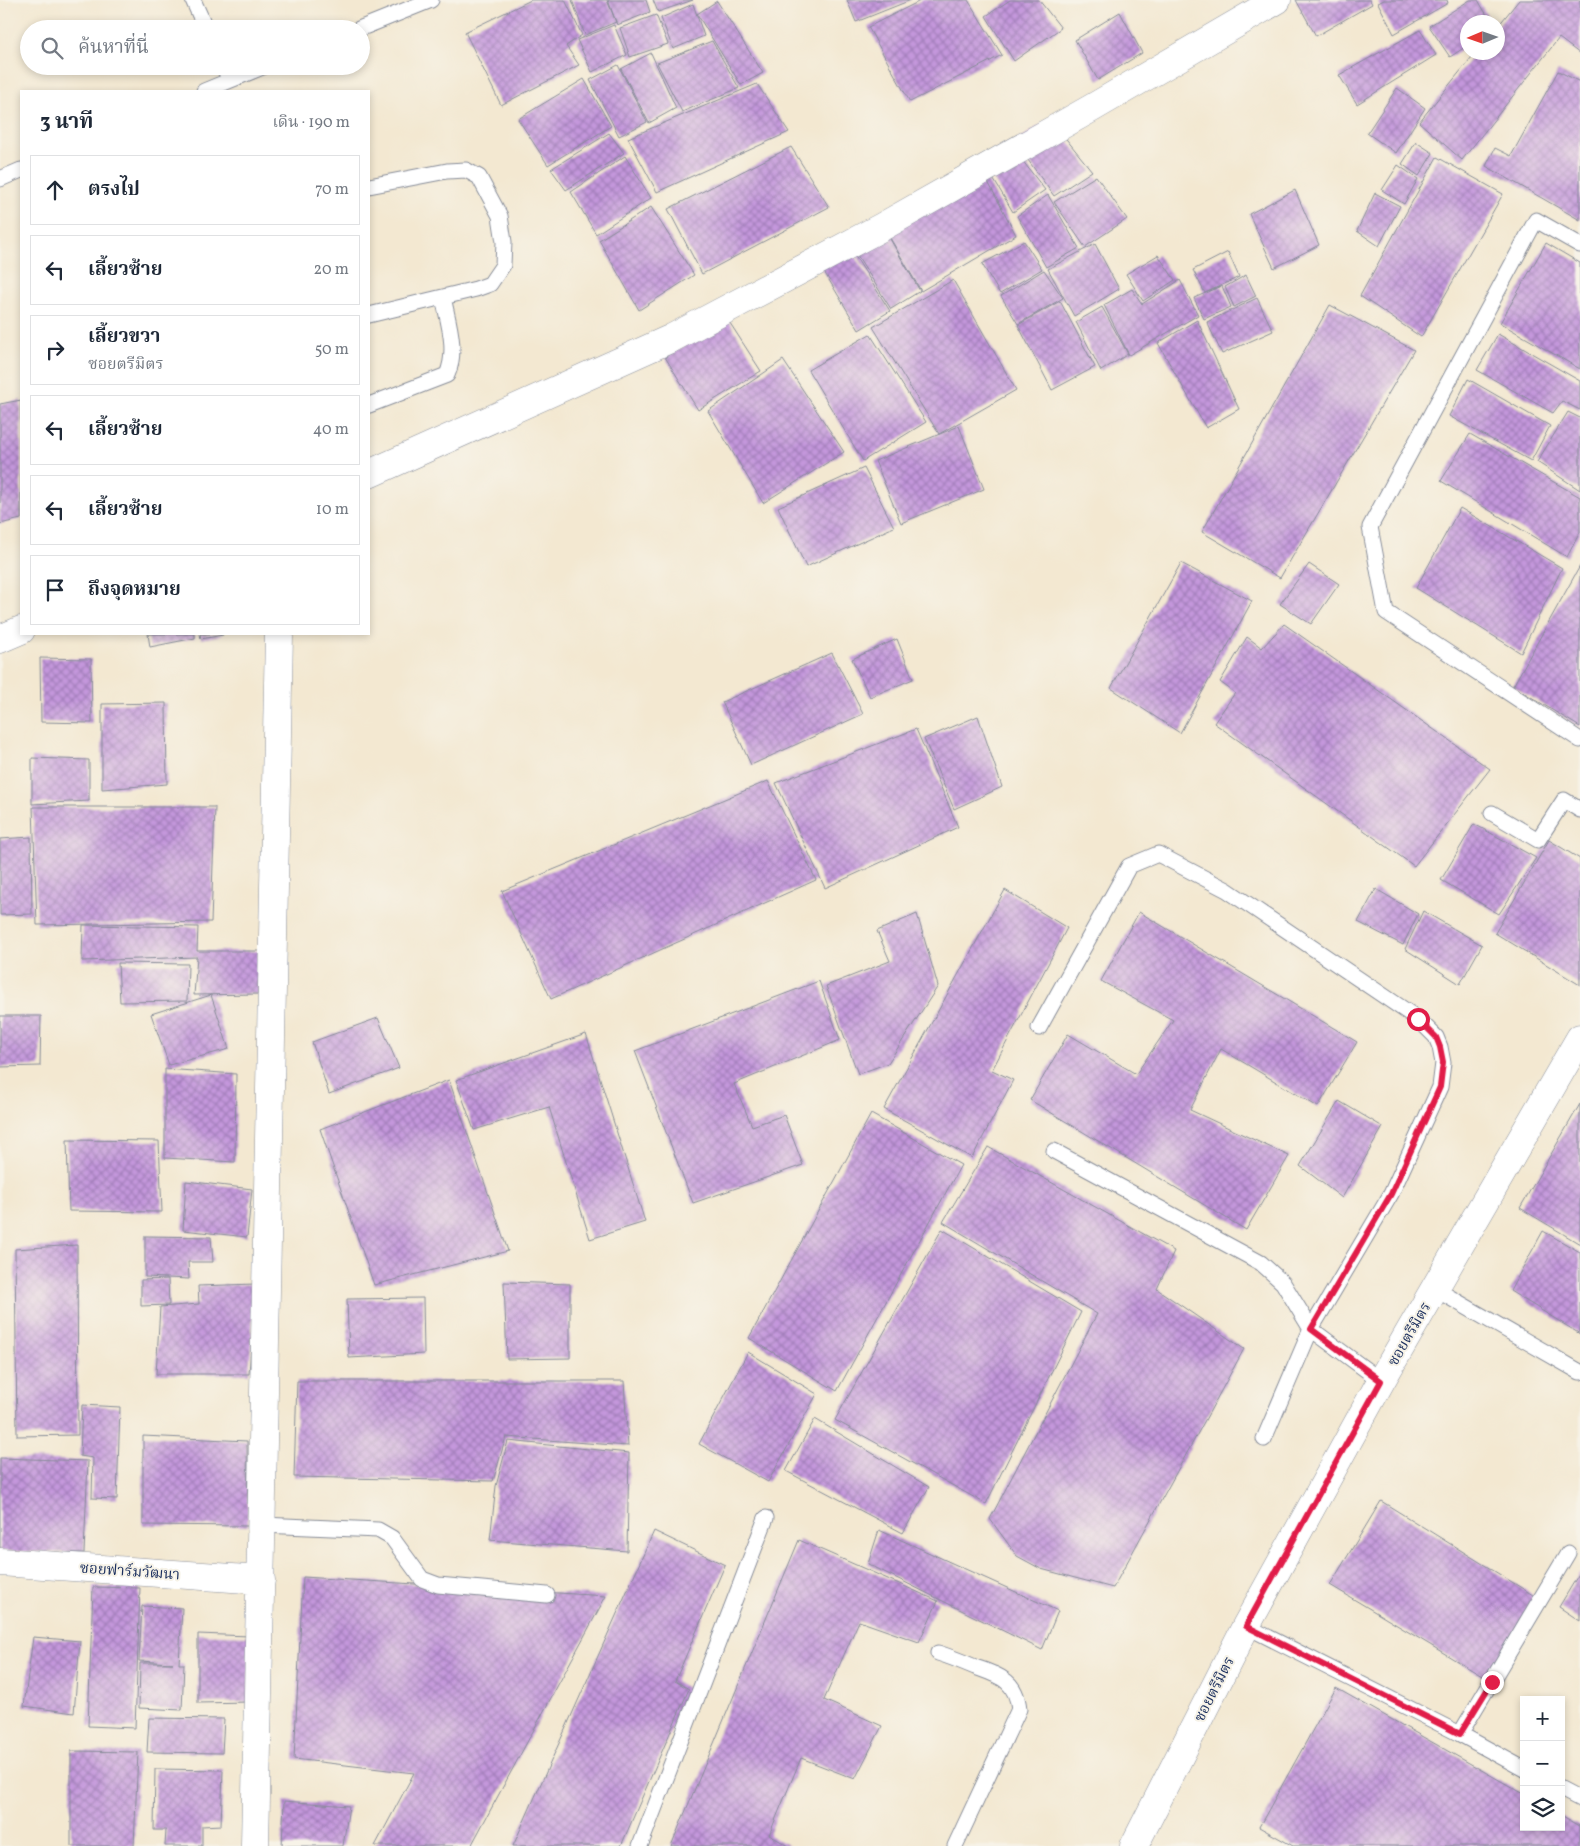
<!DOCTYPE html>
<html lang="th">
<head>
<meta charset="utf-8">
<style>
  :root { --surface:#fff; --page:#f6f6f7; --text:#1f2937; --muted:#747a83; --line:#e0e1e3 }
  body { margin:0; font-family:Vollkorn,"Noto Serif Thai",serif; background:var(--page); color:var(--text) }
  .controls { position:absolute; right:15px; bottom:15px; display:grid; overflow:hidden; border-radius:0px; box-shadow:0 2px 8px #0003 }
  .controls button { width:45px; height:45px; display:grid; place-items:center; padding:0; border:0; border-bottom:1px solid var(--line); background:var(--surface); color:var(--text); font:25px sans-serif }
  .compass { position:absolute; left:1460px; top:15px; width:45px; height:45px; border-radius:50%; background:var(--surface); box-shadow:0 2px 8px #0003; rotate:268deg }
  .stop { position:absolute; width:15px; height:15px; margin:-11px; border:4px solid #e11d48; border-radius:50%; background:#fff }
  .stop.end { background:#e11d48; border-color:#fff; box-shadow:0 1px 5px #0008 }
  .list { margin:0; padding:0; list-style:none }
  h2 { display:flex; justify-content:space-between; align-items:center; height:65px; margin:0; padding:0 20px; font-size:21px }
  h2 small { font-size:16px; font-weight:400; color:var(--muted) }
  .list li { display:grid; grid-template-columns:32px 1fr auto; gap:15px; align-items:center; box-sizing:border-box; height:70px; margin:0 10px 10px; padding:0 10px; border:1px solid var(--line); border-radius:0px }
  .list b { display:block; font-size:19px; white-space:nowrap }
  .list p { margin:0; font-size:16px; white-space:nowrap; color:var(--muted) }
  .list em { font-size:16px; font-style:normal; color:var(--muted) }
  .icon { flex:none; width:28px; height:28px; fill:none; stroke:currentColor; stroke-width:2; stroke-linecap:round; stroke-linejoin:round }
  .map { position:relative; flex:none; width:1580px; height:1846px; overflow:hidden }
  .search { position:absolute; background:var(--surface); box-shadow:0 2px 8px #0003; left:20px; top:20px; width:350px; height:55px; display:flex; align-items:center; gap:12px; box-sizing:border-box; padding:0 18px; border-radius:28px; color:var(--muted); font-size:19px }
  .panel { position:absolute; background:var(--surface); box-shadow:0 2px 8px #0003; left:20px; top:90px; width:350px; height:545px; border-radius:0px }
  .map>svg:first-child { display:block }
  .building { fill:url(#building-cross-hatch) }
  .lines { fill:none; stroke-linecap:round; stroke-linejoin:round }
  .service-casing { stroke:#878c98; stroke-width:17 }
  .minor-casing { stroke:#878c98; stroke-width:29 }
  .service { stroke:#fff; stroke-width:15 }
  .minor { stroke:#fff; stroke-width:28 }
  .route { stroke:#e11d48; stroke-width:6 }
  .labels { text-anchor:middle; stroke-width:4; stroke-linejoin:round; paint-order:stroke }
  .street-label { font-size:15px; fill:#1b2f5e; stroke:#f7f3e8 }
</style>
</head>
<body>
<div class="map">
<svg width="1580" height="1846" viewBox="0 0 1580 1846">
  <defs>
    <pattern id="building-cross-hatch" width="8" height="8" patternUnits="userSpaceOnUse" patternTransform="scale(1.25)"><rect width="8" height="8" fill="#c497dc"/><path d="M0 0l8 8M0 8l8-8" fill="none" stroke="#9e7cb6"/></pattern>
  </defs>
  <rect width="100%" height="100%" fill="#f7f3e8"/>
  <filter id="ink" filterUnits="userSpaceOnUse"><feTurbulence type="fractalNoise" baseFrequency=".02" numOctaves="2"/><feDisplacementMap in="SourceGraphic" scale="10" xChannelSelector="R" yChannelSelector="G"/><feConvolveMatrix kernelMatrix="1 2 1 2 8 2 1 2 1" color-interpolation-filters="sRGB"/></filter>
  <filter id="wash" filterUnits="userSpaceOnUse"><feTurbulence type="fractalNoise" baseFrequency=".0096" numOctaves="4" result="noise"/><feDisplacementMap in="SourceGraphic" scale="20" xChannelSelector="R" yChannelSelector="G"/><feGaussianBlur stdDeviation="1.12" result="paint"/><feColorMatrix in="noise" values="0 0 0 0 0 0 0 0 0 0 0 0 0 0 0 0 0 1.4 0 .05"/><feComposite in="paint" operator="in"/></filter>
  <g filter="url(#wash)">
    <rect width="100%" height="100%" fill="#f3e8d1"/>
    <g id="blocks">
      <!-- building -->
      <path class="building" d="M531,0H565L582,35L566,46L579,65L501,105L465,32Z
        M572,0H607L616,22L585,35Z
        M608,0H646L650,12L617,25Z
        M653,0H693L658,12Z
        M847,0H911L856,22Z
        M922,0H968L1002,55L910,102L868,27Z
        M1010,0H1039L1061,28L1014,61L986,16Z
        M1296,0H1370L1372,4L1316,36Z
        M1384,0H1447L1448,3L1394,34L1378,3Z
        M1470,0H1478L1491,22H1468V45L1450,57L1429,26Z
        M1519,0H1580V54L1559,38L1462,160L1419,122L1476,52H1498V26Z
        M717,1L763,73L741,85L697,14Z
        M693,4L704,36L673,49L661,18Z
        M1120,12L1142,53L1098,80L1075,40Z
        M656,15L668,44L630,57L620,28Z
        M614,25L627,55L592,72L577,40Z
        M1420,30L1436,55L1357,104L1339,75Z
        M712,41L739,88L682,112L657,63Z
        M651,53L676,108L649,123L621,69Z
        M618,65L647,122L619,136L590,80Z
        M1558,71L1580,82V220L1486,166L1495,148L1511,156Z
        M584,79L611,126L548,165L518,119Z
        M757,84L789,132L657,192L628,138Z
        M1397,88L1425,108L1396,153L1367,133Z
        M1050,119L1092,171L1054,196L1015,142Z
        M609,133L624,153L566,190L551,169Z
        M1416,142L1433,153L1419,176L1402,164Z
        M1009,143L1045,190L1013,212L982,160Z
        M791,147L829,207L702,274L668,209Z
        M625,156L651,198L596,234L571,192Z
        M1437,157L1503,194L1421,337L1360,296Z
        M977,161L1016,235L921,291L879,219Z
        M1398,165L1418,179L1404,204L1382,190Z
        M1096,176L1127,219L1085,247L1054,202Z
        M1295,190L1319,245L1274,268L1249,214Z
        M1375,193L1400,206L1379,246L1357,231Z
        M1048,195L1079,248L1046,267L1017,216Z
        M651,207L694,275L639,310L599,240Z
        M879,220L920,291L891,309L847,239Z
        M844,239L890,311L859,330L814,255Z
        M1024,241L1042,269L1000,294L982,264Z
        M1546,243L1580,263V369L1500,323Z
        M1095,244L1119,289L1074,316L1048,269Z
        M1228,252L1239,277L1205,293L1193,270Z
        M1158,255L1175,280L1143,301L1126,274Z
        M1044,270L1063,298L1018,324L1001,296Z
        M1246,275L1256,296L1234,307L1225,287Z
        M953,280L1016,390L939,434L873,327Z
        M1180,280L1198,315L1129,355L1104,305L1132,289L1142,304Z
        M1222,286L1231,307L1204,319L1194,298Z
        M1257,298L1273,331L1222,354L1207,322Z
        M1060,301L1095,367L1052,390L1018,325Z
        M1330,305L1414,350L1280,578L1202,532Z
        M1102,307L1128,354L1101,371L1076,322Z
        M728,320L761,371L698,410L665,357Z
        M1197,320L1239,409L1206,428L1158,343Z
        M870,334L926,422L863,461L808,370Z
        M1498,334L1580,381V410L1562,401L1553,413L1477,370Z
        M783,360L844,452L763,503L708,411Z
        M1468,379L1550,426L1531,461L1449,416Z
        M21,400V519L0,524V404Z
        M1568,412L1580,418V490L1537,462Z
        M959,426L984,489L901,523L875,461Z
        M1470,434L1580,497V532L1567,557L1441,481Z
        M864,468L894,527L806,567L778,507Z
        M1460,508L1562,568L1521,653L1416,588Z
        M1181,563L1252,601L1180,733L1111,688Z
        M1309,564L1339,584L1311,624L1280,604Z
        M1580,566V727L1513,686Z
        M1284,624L1490,769L1414,866L1214,723L1235,693L1220,682L1247,637L1262,648Z
        M148,634H195V638L150,647Z
        M200,634H223V635L201,639Z
        M897,639L913,679L870,697L852,659Z
        M832,653L863,714L751,765L722,702Z
        M40,658L91,659L92,723L41,722Z
        M166,703L167,784L102,789V704Z
        M978,716L1002,787L954,809L924,739Z
        M916,729L958,827L825,888L776,783Z
        M32,758L89,760V801L32,804Z
        M768,781L816,880L551,999L502,891Z
        M33,807H215L211,922L37,925Z
        M1474,824L1536,858L1499,914L1441,880Z
        M31,837L32,914L0,915V839Z
        M1549,840L1580,859V985L1495,933Z
        M1376,889L1418,914L1403,945L1358,922Z
        M1005,890L1067,928L992,1070L1013,1080L972,1158L884,1109Z
        M1423,911L1482,945L1460,984L1405,949Z
        M1139,912L1357,1042L1318,1107L1221,1049L1190,1110L1289,1156L1246,1230L1030,1100L1068,1034L1136,1074L1173,1020L1101,981Z
        M917,914L938,986L888,1063L858,1074L826,986L890,961L877,931Z
        M83,925L198,927L197,951H259L258,994L194,995L197,957L82,961Z
        M118,963L188,964L187,1001L120,1002Z
        M819,981L840,1040L734,1084L752,1126L784,1115L803,1165L693,1203L635,1051Z
        M211,995L229,1049L169,1065L151,1014Z
        M0,1016H41L40,1066L0,1067Z
        M378,1018L399,1068L329,1094L312,1042Z
        M586,1034L645,1222L590,1239L549,1107L474,1130L456,1080Z
        M165,1069L236,1074L235,1162L165,1158Z
        M449,1080L508,1251L374,1285L320,1129Z
        M1339,1101L1383,1127L1342,1198L1300,1166Z
        M1580,1104V1244L1520,1208Z
        M871,1114L961,1165L837,1391L749,1338Z
        M67,1140L159,1141L162,1212L69,1211Z
        M988,1147L1174,1251L1157,1289L1244,1349L1113,1588L1041,1569L1017,1556L990,1519L1097,1314L943,1222Z
        M186,1181L252,1189L247,1237L183,1230Z
        M942,1229L1081,1312L986,1504L835,1420Z
        M1543,1231L1580,1252V1334L1510,1291Z
        M145,1236L211,1237L213,1262H188L189,1279L145,1277Z
        M77,1245L78,1435L17,1436L15,1249Z
        M168,1279L169,1305L141,1306V1280Z
        M504,1282L570,1284V1358L507,1359Z
        M255,1284L249,1374H156L160,1307L199,1304L198,1286Z
        M423,1298L424,1354L349,1358L347,1299Z
        M748,1352L817,1394L768,1482L699,1444Z
        M297,1381H624L628,1446L506,1437L493,1481L294,1477Z
        M82,1405L120,1407L117,1499L92,1498L93,1458L80,1456Z
        M815,1419L929,1487L903,1533L786,1471Z
        M143,1436L247,1441L248,1526L143,1525Z
        M508,1441L629,1453L627,1551L490,1540L496,1486Z
        M0,1458L88,1461L84,1553L0,1551Z
        M1381,1501L1541,1600L1492,1682L1330,1585Z
        M879,1530L1058,1611L1042,1650L868,1564Z
        M654,1531L725,1565L675,1681L689,1689L621,1846H513Z
        M799,1540L938,1601L919,1642L859,1621L824,1700L882,1726L855,1779L801,1758L769,1835L789,1846H671Z
        M1580,1572V1621L1559,1607Z
        M303,1577L606,1596L471,1846H375L414,1773L294,1759Z
        M93,1587L140,1588L135,1728L88,1726Z
        M142,1606L182,1608L179,1664H184L182,1710L139,1708L140,1663H173L139,1661Z
        M198,1634L249,1636V1702L198,1703Z
        M33,1637L80,1641L74,1713L24,1706Z
        M1336,1688L1524,1794V1827H1561V1815L1580,1826V1846H1293L1259,1827Z
        M149,1718L224,1719L222,1753L147,1752Z
        M71,1751L138,1752L134,1846H71Z
        M155,1769L223,1770L221,1825L202,1826V1846H165L166,1830H154Z
        M284,1801L349,1806L343,1846H282Z"/>
    </g>
  </g>
  <g filter="url(#ink)">
    <use href="#blocks" fill-opacity="0" stroke="#878c98" stroke-width="1"/>
    <g class="lines">
      <!-- service casing -->
      <g class="service-casing">
        <path id="service" d="M193,0L206,29
          M359,29L431,0
          M223,66L230,80
          M204,91L265,66
          M0,179L21,170
          M369,186L447,171L466,170L479,177L500,216L504,242L503,265L490,284L476,289L369,315
          M1580,245L1536,220L1370,527L1386,612L1580,740
          M369,405L447,375C458,350 448,322 443,297
          M1492,813L1538,840L1564,800L1580,810
          M1039,1028L1129,866L1158,854L1227,890L1418,1019L1436,1037L1440,1047L1443,1063L1440,1087L1391,1194L1311,1329L1381,1381
          M1054,1151L1261,1263L1283,1283L1311,1329L1264,1439
          M1435,1289L1580,1372
          M262,1525L378,1530L392,1538L422,1579L438,1585L547,1595
          M1246,1626L1460,1734L1524,1769
          M938,1653C951,1657 963,1662 975,1667C1000,1676 1016,1680 1019,1709L955,1846
          M1460,1734L1568,1553
          M1561,1789L1580,1799
          M640,1846L766,1518"/>
      </g>
      <!-- minor casing -->
      <g class="minor-casing">
        <path id="minor" d="M369,474L672,338L880,228L1092,108L1277,0
          M0,639L21,630
          M0,1562L261,1580
          M255,1846L279,634
          M1134,1846L1246,1626L1381,1381L1580,1038"/>
      </g>
      <!-- service -->
      <use href="#service" class="service"/>
      <!-- minor -->
      <use href="#minor" class="minor"/>
    </g>
  </g>
  <g class="lines" filter="url(#ink)">
    <!-- route -->
    <path class="route" d="M1418,1019L1436,1037L1440,1047L1443,1062L1440,1087L1391,1194L1311,1329L1381,1381L1246,1626L1460,1734L1492,1682"/>
  </g>
  <g class="labels">
    <!-- street labels -->
    <g class="street-label">
      <text transform="translate(1409 1334) rotate(-60)" y="5">ซอยตรีมิตร</text>
      <text transform="translate(130 1571) rotate(4)" y="5">ซอยฟาร์มวัฒนา</text>
      <text transform="translate(1214 1689) rotate(-63)" y="5">ซอยตรีมิตร</text>
    </g>
  </g>
</svg>
<div class="controls">
<button>+</button>
<button>−</button>
<button><svg class="icon" aria-label="layers" viewBox="0 0 24 24"><path d="M12 4l9 5-9 5-9-5zM3 14l9 5 9-5"/></svg></button>
</div>
<svg class="compass" viewBox="-18 -18 36 36"><path d="M0-13l5 13h-10z" fill="#e53935"/><path d="M0 13l5-13h-10z" fill="#747a83"/></svg>
<div class="stop" style="left:1418px;top:1019px"></div>
<div class="stop end" style="left:1492px;top:1682px"></div>
<div class="search"><svg class="icon" aria-label="search" viewBox="0 0 24 24"><circle cx="10" cy="10" r="6"/><path d="M15 15l6 6"/></svg>ค้นหาที่นี่</div>
<section class="panel">
<h2>3 นาที<small>เดิน · 190 m</small></h2>
<ul class="list">
<li><svg class="icon" aria-label="ahead" viewBox="0 0 24 24"><path d="M12 20V5M6 11l6-6 6 6"/></svg><div><b>ตรงไป</b></div><em>70 m</em></li>
<li><svg class="icon" aria-label="left" viewBox="0 0 24 24"><path d="M17 20v-9H6M10 6l-5 5 5 5"/></svg><div><b>เลี้ยวซ้าย</b></div><em>20 m</em></li>
<li><svg class="icon" aria-label="right" viewBox="0 0 24 24"><path d="M7 20v-9h11M14 6l5 5-5 5"/></svg><div><b>เลี้ยวขวา</b><p>ซอยตรีมิตร</p></div><em>50 m</em></li>
<li><svg class="icon" aria-label="left" viewBox="0 0 24 24"><path d="M17 20v-9H6M10 6l-5 5 5 5"/></svg><div><b>เลี้ยวซ้าย</b></div><em>40 m</em></li>
<li><svg class="icon" aria-label="left" viewBox="0 0 24 24"><path d="M17 20v-9H6M10 6l-5 5 5 5"/></svg><div><b>เลี้ยวซ้าย</b></div><em>10 m</em></li>
<li><svg class="icon" aria-label="arrive" viewBox="0 0 24 24"><path d="M6 21V4h12l-3 4 3 4H6"/></svg><div><b>ถึงจุดหมาย</b></div></li>
</ul>
</section>
</div>
</body>
</html>
